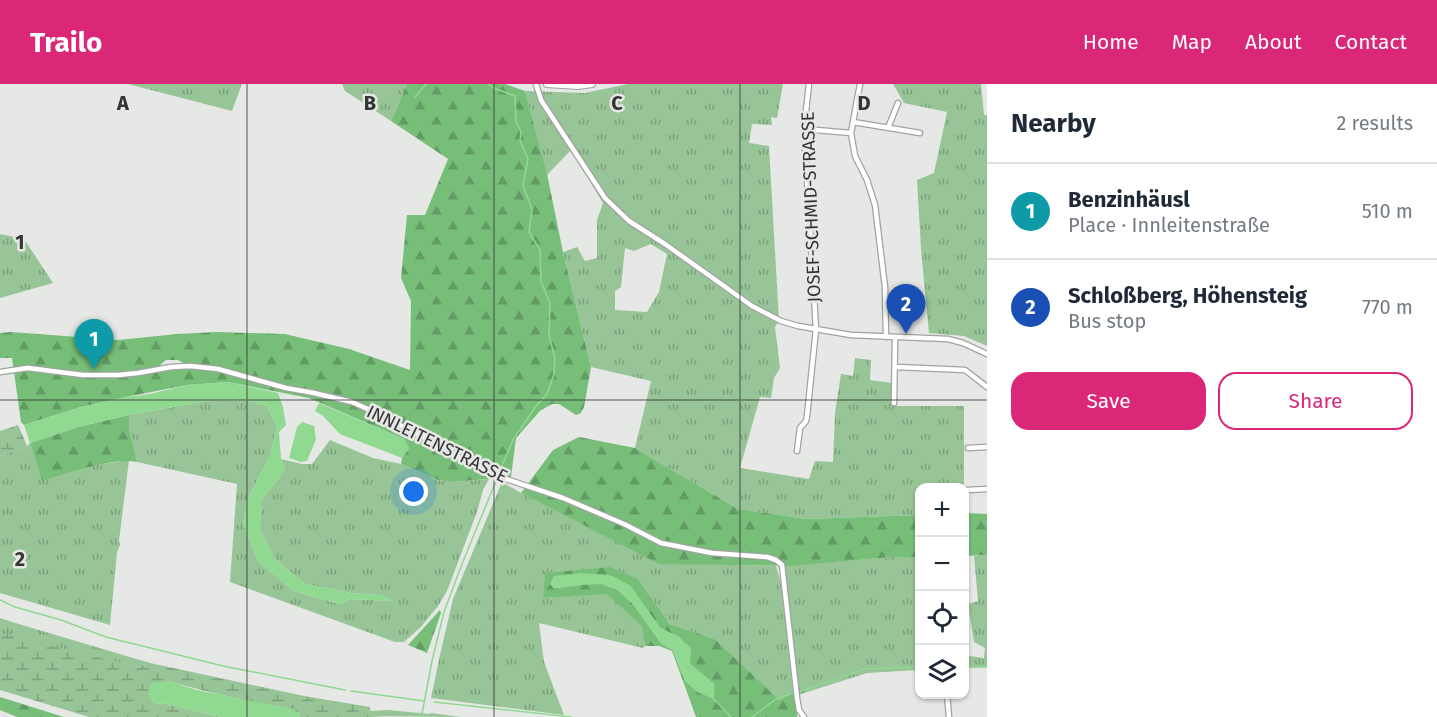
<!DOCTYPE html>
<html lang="en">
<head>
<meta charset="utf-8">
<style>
  :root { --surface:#fff; --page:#f6f6f7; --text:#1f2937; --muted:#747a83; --line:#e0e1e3; --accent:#db2777 }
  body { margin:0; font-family:"Fira Sans",sans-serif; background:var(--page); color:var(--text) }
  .controls { position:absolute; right:18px; bottom:18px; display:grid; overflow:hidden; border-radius:12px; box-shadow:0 2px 4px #0004 }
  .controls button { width:54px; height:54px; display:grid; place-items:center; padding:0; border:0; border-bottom:2px solid var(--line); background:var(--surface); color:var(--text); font:30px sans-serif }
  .you { position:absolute; left:414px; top:408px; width:21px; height:21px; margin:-15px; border:4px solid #fff; border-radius:50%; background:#1a73e8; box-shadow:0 0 0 9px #1a73e833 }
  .badge { display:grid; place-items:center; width:39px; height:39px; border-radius:50%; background:var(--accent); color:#fff; font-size:20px; font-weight:700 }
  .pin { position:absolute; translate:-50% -50px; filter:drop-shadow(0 2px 3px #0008) }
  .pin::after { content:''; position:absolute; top:32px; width:21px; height:18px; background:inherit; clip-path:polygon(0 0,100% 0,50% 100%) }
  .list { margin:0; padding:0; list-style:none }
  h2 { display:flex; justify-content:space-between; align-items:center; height:78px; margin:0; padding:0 24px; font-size:26px }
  h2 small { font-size:20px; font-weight:400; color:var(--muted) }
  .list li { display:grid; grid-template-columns:39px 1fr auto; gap:18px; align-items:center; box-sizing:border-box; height:96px; padding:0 24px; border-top:2px solid var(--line) }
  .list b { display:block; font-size:22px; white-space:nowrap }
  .list p { margin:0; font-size:20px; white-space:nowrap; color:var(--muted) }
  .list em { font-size:20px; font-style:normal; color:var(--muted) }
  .actions { display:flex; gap:12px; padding:18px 24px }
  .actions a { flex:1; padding:14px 0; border:2px solid var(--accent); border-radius:18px; text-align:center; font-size:21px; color:var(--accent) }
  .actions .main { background:var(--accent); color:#fff }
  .icon { flex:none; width:33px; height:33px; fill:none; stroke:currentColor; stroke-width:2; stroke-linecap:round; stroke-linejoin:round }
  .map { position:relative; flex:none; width:987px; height:633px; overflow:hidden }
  header { display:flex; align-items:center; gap:36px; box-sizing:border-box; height:84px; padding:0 30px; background:var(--accent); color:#fff }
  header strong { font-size:28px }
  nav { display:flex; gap:33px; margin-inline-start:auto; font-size:21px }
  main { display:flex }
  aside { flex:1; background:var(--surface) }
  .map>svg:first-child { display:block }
  .grass { fill:url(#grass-tufts); fill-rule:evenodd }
  .forest { fill:url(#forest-firs); fill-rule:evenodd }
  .wetland { fill:url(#wetland-marsh) }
  .water { fill:#8fd990 }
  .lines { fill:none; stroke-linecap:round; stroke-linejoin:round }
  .stream { stroke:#8fd990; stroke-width:1.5 }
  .street-casing { stroke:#a1a3a0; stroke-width:7 }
  .secondary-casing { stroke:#a1a3a0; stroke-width:8 }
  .street { stroke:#fff; stroke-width:4.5 }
  .secondary { stroke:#fff; stroke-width:6 }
  .grid { fill:none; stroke:#333433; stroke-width:1.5; stroke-opacity:0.55 }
  .labels { text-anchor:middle; stroke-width:5; stroke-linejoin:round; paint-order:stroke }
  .street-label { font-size:18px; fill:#333433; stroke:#e5e8e5 }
  .grid-label { font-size:20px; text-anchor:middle; font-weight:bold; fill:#333433; stroke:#e5e8e5; stroke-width:5; stroke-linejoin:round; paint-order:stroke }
</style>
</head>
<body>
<header>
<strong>Trailo</strong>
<nav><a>Home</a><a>Map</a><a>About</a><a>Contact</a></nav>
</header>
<main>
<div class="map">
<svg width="987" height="633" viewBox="0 0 987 633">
  <defs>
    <pattern id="grass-tufts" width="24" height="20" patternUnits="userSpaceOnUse" patternTransform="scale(1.5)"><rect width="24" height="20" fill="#97c597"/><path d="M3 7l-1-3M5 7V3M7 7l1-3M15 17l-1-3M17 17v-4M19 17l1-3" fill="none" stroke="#7ca17c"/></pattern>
    <pattern id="forest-firs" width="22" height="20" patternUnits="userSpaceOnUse" patternTransform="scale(1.5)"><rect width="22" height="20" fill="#77bf79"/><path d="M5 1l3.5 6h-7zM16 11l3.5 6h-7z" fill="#629c64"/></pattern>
    <pattern id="wetland-marsh" width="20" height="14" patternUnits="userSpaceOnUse" patternTransform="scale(1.5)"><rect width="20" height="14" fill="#97c597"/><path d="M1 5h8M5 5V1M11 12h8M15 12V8" fill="none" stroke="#7ca17c"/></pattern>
  </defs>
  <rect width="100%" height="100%" fill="#e5e8e5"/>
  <!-- grass -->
  <path class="grass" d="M128,0H242L232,27Z
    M342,0H407L391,37L345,7Z
    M628,0H783L777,34L771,33L772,41L752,40L749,59L769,62L779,237L775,243L780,284L774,294L771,314L760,313L740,384L809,395L815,377L833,378L835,329L841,290L853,292L855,274L871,276L870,296L892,299L891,322H964V403L920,404L919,431L806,435L738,425L635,364L651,297L591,283L563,168L577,163L585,177L597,174V136L603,119L571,66L547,91L525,7L585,9ZM651,160L667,170L659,208L647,228L615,226V207L621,203L625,164L634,167Z
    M893,0H981L984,31H987V262L964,252L929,249L921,165L917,96L934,89L947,28L904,19Z
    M0,150L24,155L53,199L0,214Z
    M212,316L248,317L267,322L277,342L270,372L249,412L243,440L258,477L294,507L340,520L350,515L393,517L380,511L351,509L305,500L275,475L260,446L261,417L285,385L281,375L302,380H312L330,356L373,374L401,380L438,396L453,398L489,395L483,406L477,428L447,507L438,522L421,543L404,558H395L230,498L237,400L137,378L129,344V331Z
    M30,359L42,396L96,381L129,376L119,457L120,461L117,468L110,541L0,509V372L27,362Z
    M502,398L521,409L659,479L776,482L781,499L793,607L780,618L715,555L670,540L638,495L543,514L607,509L643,542L645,562L643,564L539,539L544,578L564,631L431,614L440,571L453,515Z
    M987,471V583L965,584L964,566L969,572L984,574L985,564L974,558L968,520L978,517L974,472Z
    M892,473H919V586L867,589L798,611L785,482Z
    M0,534L12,538L150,579L138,583L17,554L0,549Z
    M388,626L430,630L431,629L461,633L371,632L370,627Z"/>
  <!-- forest -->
  <path class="forest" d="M407,0H505L525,7L547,90L563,168L591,283L584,323L581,329L576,331L559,320H552L540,327L516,354L511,393L453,398L438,396L401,380L402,374L409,364L404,355L309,314L228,298L187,301L126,313L81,323L24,341L21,338L12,274H0V249L11,248L118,256L177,250L217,248L285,250L349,265L410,286L411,217L401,194L407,131H425L448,75L391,37ZM166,276H178L187,281L186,284L161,288L158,285L160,281Z
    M129,331V344L137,378C114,373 66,390 42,397L30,359L78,343Z
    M579,353L635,364L738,425L806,435L919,431V473H892L791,482L659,480L521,409L553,366Z
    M965,429L987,430V471L965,472Z
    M610,483L638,495L670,540L715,555L780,617L793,607L798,611L797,633H696L672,567L659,562H645L642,542L607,510L543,514L545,489ZM610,491L646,524L660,544L679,553L690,580L714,600L685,597L673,566L661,559L633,520L618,506L601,500L580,501L562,505Z
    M440,526L441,529L427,569L408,561Z
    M0,613L64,633H17L0,626Z"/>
  <!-- wetland -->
  <path class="wetland" d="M18,341L27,362L0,372V347Z
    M0,549L138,583L150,579L304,612L370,623L371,632L386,633H299L300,630C256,617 211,610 168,597L152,619L167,620L221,633H89L0,606Z"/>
  <!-- water -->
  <path class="water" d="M228,298L278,309L283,323L286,341L279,348L281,375L285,385L261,417L260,446L275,475L305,500L351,509L380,511L394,517L350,515L341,520L294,507L258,477L243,440L249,412L270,372L277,342L267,322L248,317L212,316L129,331L78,343L30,359L24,341L81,323L126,313L150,310L187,301Z
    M319,319L404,355L409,364L402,374L340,350L323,332L315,327Z
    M302,338L314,342L316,355L307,377L301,378L289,374L297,343Z
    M580,489L610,491L631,502L660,544L679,553L691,564L690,580L714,600V615L697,608L685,597L673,566L661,559L633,520L618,506L601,500L580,501L554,505L550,500L554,492Z
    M168,597L197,606L293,625L300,630L299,633H221L167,620L152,619L148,610L151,599Z"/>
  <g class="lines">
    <!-- stream -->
    <path class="stream" d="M488,0L496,5L515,12L516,38L521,48L520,57L528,75L523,101L532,126L529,148L540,166L541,197L550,220L549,251L555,275L554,290L547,310L536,322L513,356L500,386
      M415,13L426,0
      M0,516L15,523L61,536L106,553L223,582L345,606
      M964,583H987
      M351,607L424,617
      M798,608L865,585L920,583
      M714,615L731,633
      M434,618L571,633
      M419,633L422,630L432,577L444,528L462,480L496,397
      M752,633L776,615L794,609"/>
    <!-- street casing -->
    <g class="street-casing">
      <path id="street" d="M536,0L541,16L605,114L629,137L665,160L752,222L781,237L798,242L851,251L948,255L963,259L987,270
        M860,0L851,49L855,72L867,96L875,121L885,203L886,253
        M853,38L920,49
        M888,44L898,19
        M804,45L851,49
        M896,283L965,286L987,303
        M0,288L28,284L83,291H118L138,289L171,283L190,282L218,285L286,304L314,309L352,318L372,327L431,357L456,372L494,391L563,414L624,440L661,459L712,469L767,473L776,476L782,481L797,614L799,626L804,633
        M894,319L895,253
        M968,364L987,363
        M797,367L800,344L806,337L807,332L816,245L804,45L809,0
        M967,406L987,405
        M947,610L949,633"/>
    </g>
    <!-- secondary casing -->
    <g class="secondary-casing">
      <path id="secondary" d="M547,0L578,2L592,0"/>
    </g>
    <!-- street -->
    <use href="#street" class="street"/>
    <!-- secondary -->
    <use href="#secondary" class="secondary"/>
  </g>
  <!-- grid -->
  <path class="grid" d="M247,0V633M494,0V633M740,0V633M0,316H987"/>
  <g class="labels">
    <!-- street labels -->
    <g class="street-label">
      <text transform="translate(811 123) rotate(-92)" y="6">JOSEF-SCHMID-STRASSE</text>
      <text transform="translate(437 360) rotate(26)" y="6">INNLEITENSTRASSE</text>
    </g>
  </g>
  <g class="grid-label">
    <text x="123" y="26">A</text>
    <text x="370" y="26">B</text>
    <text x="617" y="26">C</text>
    <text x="864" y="26">D</text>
    <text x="20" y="165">1</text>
    <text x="20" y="482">2</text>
  </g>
</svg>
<div class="controls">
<button>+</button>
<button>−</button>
<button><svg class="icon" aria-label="locate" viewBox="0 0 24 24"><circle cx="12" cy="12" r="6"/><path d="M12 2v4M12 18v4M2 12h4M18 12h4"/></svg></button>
<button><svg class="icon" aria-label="layers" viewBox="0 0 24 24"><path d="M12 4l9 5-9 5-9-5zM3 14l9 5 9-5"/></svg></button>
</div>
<div class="you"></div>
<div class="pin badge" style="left:94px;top:285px;background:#0f9aa8">1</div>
<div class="pin badge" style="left:906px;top:250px;background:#1a4fb4">2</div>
</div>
<aside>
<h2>Nearby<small>2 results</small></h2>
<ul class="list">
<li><span class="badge" style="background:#0f9aa8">1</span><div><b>Benzinhäusl</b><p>Place · Innleitenstraße</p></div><em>510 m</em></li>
<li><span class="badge" style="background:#1a4fb4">2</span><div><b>Schloßberg, Höhensteig</b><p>Bus stop</p></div><em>770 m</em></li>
</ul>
<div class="actions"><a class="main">Save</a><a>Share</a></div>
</aside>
</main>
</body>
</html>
